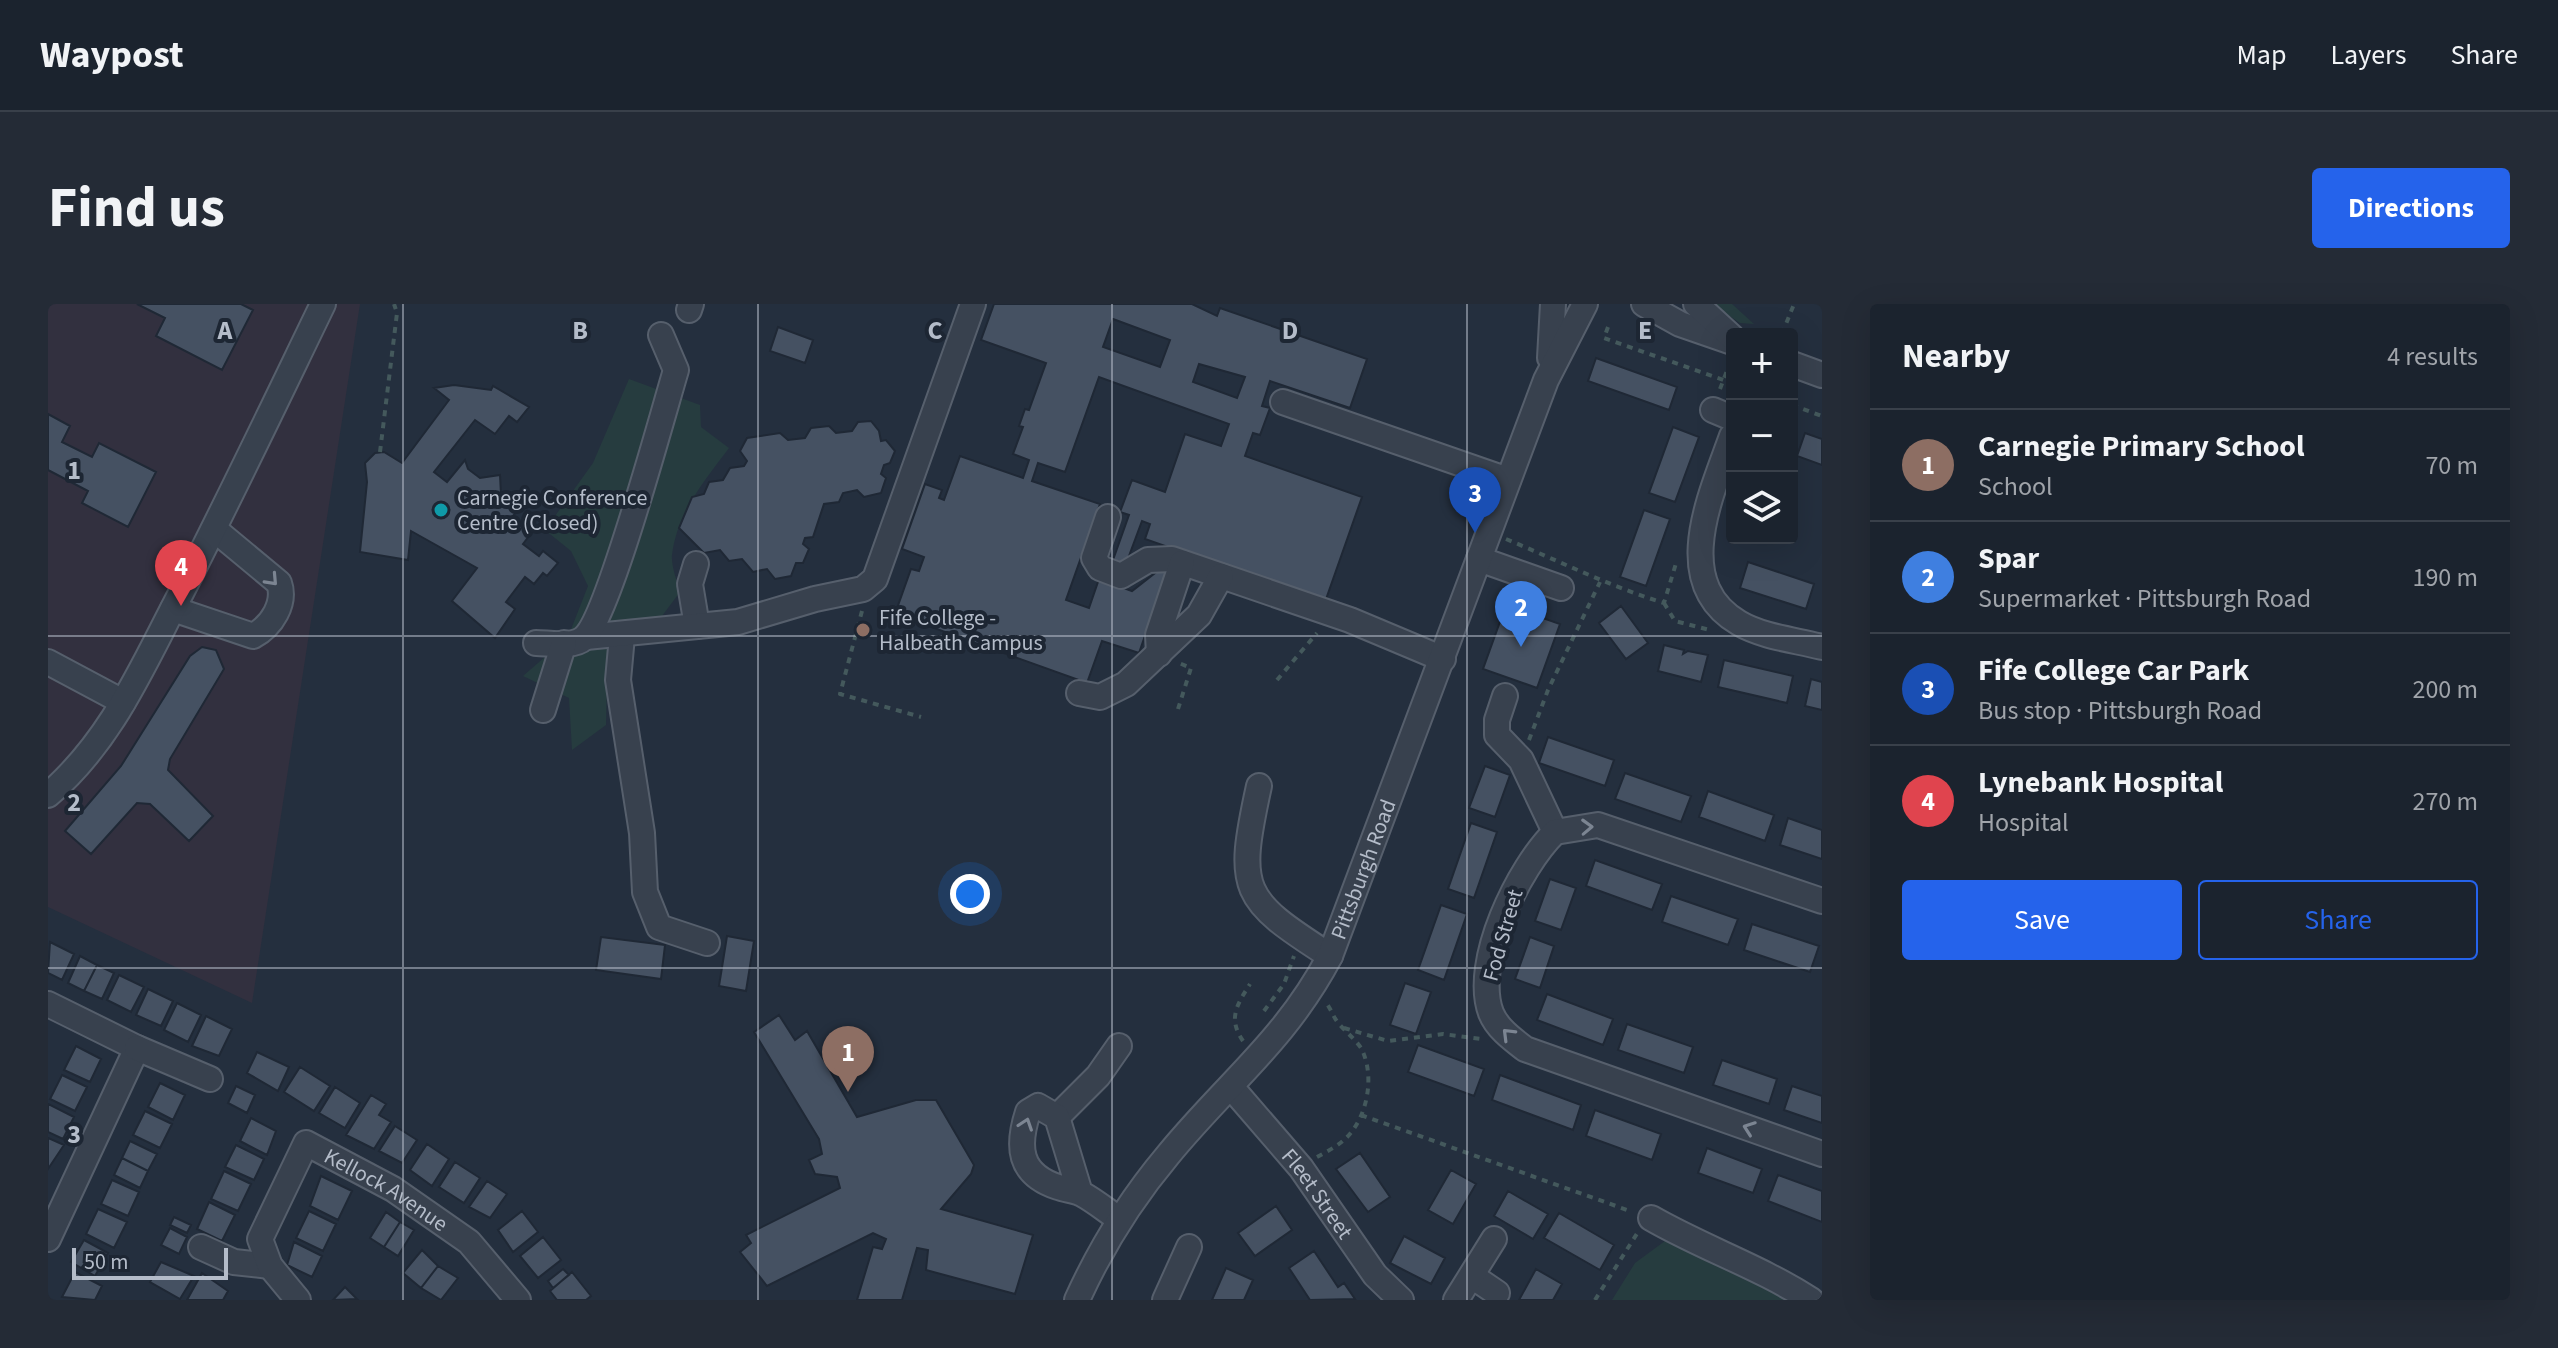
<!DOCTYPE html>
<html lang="en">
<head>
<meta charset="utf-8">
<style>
  :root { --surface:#1b232e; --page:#242b36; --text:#f1f3f6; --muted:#a0a4aa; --line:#39404a; --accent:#2563eb }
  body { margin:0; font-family:"Source Sans 3",sans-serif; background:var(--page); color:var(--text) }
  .controls { position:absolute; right:24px; top:24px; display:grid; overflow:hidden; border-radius:8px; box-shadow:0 8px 32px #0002 }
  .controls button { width:72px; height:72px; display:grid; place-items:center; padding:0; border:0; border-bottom:2px solid var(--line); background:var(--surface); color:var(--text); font:40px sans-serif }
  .scale { position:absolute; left:24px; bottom:20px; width:156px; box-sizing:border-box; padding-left:8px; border:4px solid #b4bcc9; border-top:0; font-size:22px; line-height:28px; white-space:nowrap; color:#b4bcc9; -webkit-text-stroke:6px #1d2633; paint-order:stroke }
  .you { position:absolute; left:922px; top:590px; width:28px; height:28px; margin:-20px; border:6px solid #fff; border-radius:50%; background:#1a73e8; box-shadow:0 0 0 12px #1a73e833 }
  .badge { display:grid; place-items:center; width:52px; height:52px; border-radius:50%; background:var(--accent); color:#fff; font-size:26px; font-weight:700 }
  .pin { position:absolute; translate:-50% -66px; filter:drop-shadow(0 2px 4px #0008) }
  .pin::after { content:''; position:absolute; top:42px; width:28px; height:24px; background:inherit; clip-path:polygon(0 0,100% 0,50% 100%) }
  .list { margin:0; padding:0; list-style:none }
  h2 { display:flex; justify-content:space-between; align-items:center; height:104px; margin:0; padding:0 32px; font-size:34px }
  h2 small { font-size:26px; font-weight:400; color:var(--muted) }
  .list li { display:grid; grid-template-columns:52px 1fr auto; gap:24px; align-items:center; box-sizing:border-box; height:112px; padding:0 32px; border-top:2px solid var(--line) }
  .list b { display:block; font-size:30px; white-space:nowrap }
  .list p { margin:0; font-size:26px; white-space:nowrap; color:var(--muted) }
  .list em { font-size:26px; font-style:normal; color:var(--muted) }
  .actions { display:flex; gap:16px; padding:24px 32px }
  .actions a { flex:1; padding:18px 0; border:2px solid var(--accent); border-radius:8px; text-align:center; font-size:28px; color:var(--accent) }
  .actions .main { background:var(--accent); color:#fff }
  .icon { flex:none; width:44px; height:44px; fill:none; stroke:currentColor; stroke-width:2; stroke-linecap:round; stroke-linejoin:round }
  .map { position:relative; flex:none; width:1774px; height:996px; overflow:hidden; border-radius:8px }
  header { display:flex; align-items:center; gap:48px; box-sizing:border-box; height:112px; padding:0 40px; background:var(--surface); border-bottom:2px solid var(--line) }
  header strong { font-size:38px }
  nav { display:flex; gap:44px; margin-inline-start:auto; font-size:28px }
  .intro { display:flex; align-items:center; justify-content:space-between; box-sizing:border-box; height:192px; padding:0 48px }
  h1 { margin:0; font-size:56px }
  .button { padding:20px 36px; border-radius:8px; background:var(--accent); color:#fff; font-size:28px; font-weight:700 }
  main { display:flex; gap:48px; padding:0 48px }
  aside { flex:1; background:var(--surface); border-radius:8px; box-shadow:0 8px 32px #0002 }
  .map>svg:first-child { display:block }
  .medical { fill:#32303f }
  .green { fill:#263c3f }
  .building { fill:#455162; stroke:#1f2835; stroke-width:2; fill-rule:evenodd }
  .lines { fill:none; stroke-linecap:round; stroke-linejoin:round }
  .minor-casing { stroke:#565f6c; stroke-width:28 }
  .path { stroke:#44595c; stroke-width:4; stroke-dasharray:6 6; stroke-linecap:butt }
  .minor { stroke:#38414e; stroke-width:24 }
  .oneway { stroke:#7c8592 }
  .grid { fill:none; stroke:#b4bcc9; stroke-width:2; stroke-opacity:0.55 }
  .culture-dot { fill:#0f9aa8; stroke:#1d2633; stroke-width:3 }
  .education-dot { fill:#8d6e63; stroke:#1d2633; stroke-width:3 }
  .labels { text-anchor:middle; stroke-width:8; stroke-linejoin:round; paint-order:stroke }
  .poi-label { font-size:22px; fill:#b4bcc9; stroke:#1d2633; text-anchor:start }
  .street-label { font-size:22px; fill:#b4bcc9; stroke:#1d2633 }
  .grid-label { font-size:26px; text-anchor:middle; font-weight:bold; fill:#b4bcc9; stroke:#1d2633; stroke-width:8; stroke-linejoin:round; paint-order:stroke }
</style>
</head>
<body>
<header>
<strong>Waypost</strong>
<nav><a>Map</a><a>Layers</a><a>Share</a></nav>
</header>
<div class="intro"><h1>Find us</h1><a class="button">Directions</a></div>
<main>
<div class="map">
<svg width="1774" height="996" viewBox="0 0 1774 996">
  <rect width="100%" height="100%" fill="#242f3e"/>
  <!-- medical -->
  <path class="medical" d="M0,0H312L204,699L0,603Z"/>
  <!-- green -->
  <path class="green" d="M1664,0H1684L1706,20L1692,19Z
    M581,75L652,101L653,123L681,144C657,176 629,209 624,251C623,262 629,277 632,288L608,320L580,322L559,371L558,421L524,446L521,394L475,372L520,333L540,282L523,247L497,226L545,159Z
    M1617,937L1717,982L1740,996H1564L1587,959Z"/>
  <!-- building -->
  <path class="building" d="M89,0H193L205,6L174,66L108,32L117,14Z
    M946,0H1144L1169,12L1172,4L1319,55L1302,104L1222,77L1214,102L1222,104L1212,131L1205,129L1197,152L1314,193L1277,298L1097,235L1102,220L1094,217L1078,260L1065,256L1081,211L1072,208L1084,176L1117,188L1137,130L1173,142L1181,120L1051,73L1017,168L990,159L984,177L1052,200L1018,296L1041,304L1051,275L1084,287L1111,266L1119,268L1091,349L1054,337L1039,379L847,310L863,265L871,267L876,253L854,245L877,180L894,186L891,194L896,196L912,152L975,174L981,156L965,150L975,123L971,122L977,105L981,106L998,59L933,36ZM1065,15L1122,36L1112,63L1055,43ZM1151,60L1197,73L1189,94L1145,78Z
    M730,23L765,36L757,59L722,47Z
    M1548,54L1629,83L1621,106L1540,77Z
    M406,81L443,86L445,82L481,103L469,118L461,112L447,130L427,116L386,168L399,178L417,156L420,165L432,174L452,171L453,191L464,200H475L464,213L484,228L475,240L491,252L495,247L510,259L499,272L495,269L486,280L477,273L458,298L467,305L447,334L404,297L429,264L363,227L360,256L312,248L319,178L317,159L327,149L336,148L354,159L401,96L386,84Z
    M0,110L22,122L14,138L44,153L51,139L108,168L80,223L34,199L40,187L0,166Z
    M823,117L831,127L833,137L838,136L847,147L842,159L836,161L833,170L838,174L833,189L816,193L809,186L795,189L791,198L776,200L765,233L757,234L755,240L761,245L755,259H748L743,272L727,275L719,265L705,268L694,255L681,257L672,246L656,249L631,224L644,193L656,190L661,178L675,176L682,164L696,162L699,157L692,147L699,134L732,129L740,136L757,134L763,124L781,122L788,129L804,127L810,118Z
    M1625,123L1651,133L1627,198L1601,189Z
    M1757,129L1774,135V161L1749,152Z
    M1596,206L1622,215L1598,282L1572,273Z
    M1700,258L1766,280L1758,305L1692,284Z
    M1458,301L1512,320L1489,384L1435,365Z
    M1573,302L1600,339L1578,355L1551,319Z
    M1616,341L1636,346L1635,350L1640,347L1660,351L1653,378L1610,367Z
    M154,343L168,346L176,365L122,455L120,466L165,512L141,537L102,500L89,499L43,550L17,527L73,462L142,352Z
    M1676,356L1745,372L1739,399L1670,383Z
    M1763,375L1774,378V406L1757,402Z
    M1500,433L1566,456L1557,482L1491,459Z
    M1437,462L1462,471L1447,513L1421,504Z
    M1577,469L1643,492L1633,518L1567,495Z
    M1660,487L1726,511L1717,537L1651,513Z
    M1740,514L1774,526V555L1732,541Z
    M1423,519L1449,528L1426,594L1400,585Z
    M1547,556L1614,580L1604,606L1538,582Z
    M1502,575L1528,584L1513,626L1487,617Z
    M1623,592L1690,615L1680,641L1614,618Z
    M1393,601L1419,610L1396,676L1370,666Z
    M1704,620L1771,642L1762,668L1696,646Z
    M679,632L706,637L698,687L671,682Z
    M553,633L617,641L613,675L548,666Z
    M1482,633L1506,642L1492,684L1467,675Z
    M2,638L26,650L14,676L0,669Z
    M32,652L49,661L36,687L20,679Z
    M49,661L66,669L54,695L36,687Z
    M71,671L96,683L83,708L59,696Z
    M1357,679L1383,688L1368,730L1342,721Z
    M100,685L125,697L113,722L88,711Z
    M1499,690L1565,715L1555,741L1489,716Z
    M129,699L153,711L140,738L116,726Z
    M731,711L747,736L759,727L809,813L868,796H888L926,861L923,870L893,905L985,931L967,990L878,966L880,946L869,944L854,996H809L825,943L834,945L838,935L825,929L719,982L692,948L703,939L698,931L792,884L789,873L767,870L761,856L774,850L771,835L706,728Z
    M158,712L184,725L171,752L144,742Z
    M1579,720L1645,743L1636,769L1570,746Z
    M1370,741L1436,765L1426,792L1360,768Z
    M28,742L53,755L42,778L16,766Z
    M209,748L241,763L230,787L199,769Z
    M1674,756L1729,775L1721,800L1665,781Z
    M252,763L282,782L266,807L236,788Z
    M14,771L39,783L27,807L2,795Z
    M1452,771L1533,801L1525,826L1444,796Z
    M112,779L137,791L125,816L100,803Z
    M188,782L207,791L199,809L180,799Z
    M1744,782L1774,792V819L1736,806Z
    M287,783L312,799L297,824L271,809Z
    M323,791L338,800L331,811L343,818L326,845L298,831Z
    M0,800L26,813L15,835L0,828Z
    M1547,806L1613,830L1604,856L1538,832Z
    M97,807L124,820L112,844L85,831Z
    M203,814L228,827L219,851L192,837Z
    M347,822L369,836L354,859L331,847Z
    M0,834L16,841L0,865Z
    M82,837L109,850L100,867L74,854Z
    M379,840L401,855L384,882L362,866Z
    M188,841L216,855L206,876L177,863Z
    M1659,844L1714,865L1705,889L1650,869Z
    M1312,849L1342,893L1320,908L1288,865Z
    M74,854L100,867L92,884L66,871Z
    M407,858L432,874L416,899L391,883Z
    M1403,866L1428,880L1405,920L1380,906Z
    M176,867L203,880L190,907L163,895Z
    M1730,871L1774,887V918L1720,897Z
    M273,872L304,887L290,916L262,902Z
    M64,876L91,888L80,912L53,900Z
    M439,877L459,890L442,914L421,903Z
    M1460,887L1500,910L1485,935L1446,912Z
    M161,898L187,911L174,937L149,925Z
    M1228,902L1244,926L1207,952L1190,929Z
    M50,905L79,918L66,944L38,930Z
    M261,907L288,920L275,947L248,934Z
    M474,907L490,928L465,948L450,926Z
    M338,908L352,918L336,943L322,934Z
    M1511,909L1566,941L1552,966L1496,934Z
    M126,913L143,921L139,929L122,921Z
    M352,918L366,926L350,952L336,943Z
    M122,924L139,933L131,950L113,941Z
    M1356,932L1397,954L1383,980L1342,959Z
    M495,933L513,956L490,974L472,952Z
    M36,936L60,949L47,972L23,958Z
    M246,938L274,952L264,973L239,961Z
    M374,946L390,962L373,984L355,969Z
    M1266,947L1290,983L1296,979L1307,995L1262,996L1241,964Z
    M113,958L146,972L132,995L102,978Z
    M390,962L410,974L393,996L373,984Z
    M1178,964L1205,976L1196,996H1164Z
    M515,965L521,971L505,984L500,977Z
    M1488,965L1514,980L1505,996H1471Z
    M27,968L54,982L47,996L14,993Z
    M524,968L543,992L538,996H509L502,987Z
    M154,969L180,987L175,996H139Z
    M297,983L309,995L285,996Z"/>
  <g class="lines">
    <!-- minor casing -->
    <g class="minor-casing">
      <g id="minor">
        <path d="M1596,0L1632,20L1684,38"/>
        <path d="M1648,0L1684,33"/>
        <path d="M641,6L643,0"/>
        <path d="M1502,54L1505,0"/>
        <path d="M1744,60L1774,71"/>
        <path d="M1235,98L1460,176"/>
        <path d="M1665,106L1684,114"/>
        <path d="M1684,132C1664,189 1621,278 1691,319C1715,333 1747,336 1774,343"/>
        <path d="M1060,213L1046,254L1052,264L1073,272L1100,256L1124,255L1302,316L1395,355"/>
        <path d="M1431,255L1513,284"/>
        <path d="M648,260L642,280L649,322"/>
        <path d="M125,305L205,332C224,322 238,299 231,279L166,225"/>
        <path d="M574,332L570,376L594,529L597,588L611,623L659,639"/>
        <path d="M538,333L690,318L767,295L815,285L827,275L925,0"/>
        <path d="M488,339C501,339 525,344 536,334C560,314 615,109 628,66L613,31"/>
        <path d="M1111,350L1110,331L1134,259"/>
        <path d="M0,358L75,398"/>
        <path d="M1031,389L1052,393L1078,380L1151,311L1173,272"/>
        <path d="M1457,392L1449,416V431L1473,456L1507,528"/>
        <path d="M495,406L516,339"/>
        <path d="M1211,482C1188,587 1193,595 1282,652"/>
        <path d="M0,491C64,436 94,363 133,289C182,194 228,97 275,0"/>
        <path d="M1774,597L1550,521L1507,528C1471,563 1424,658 1443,709C1449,724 1464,735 1477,745L1774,850"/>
        <path d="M0,700L89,744L0,935"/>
        <path d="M89,744L162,775"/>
        <path id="s1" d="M1184,784L1253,864L1327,971L1353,996"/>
        <path d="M1009,813L1050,772L1071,742"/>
        <path d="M1032,889L1009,813L990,802L980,808C969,842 970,870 1010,883C1018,886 1027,886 1034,890C1047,897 1059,907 1071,915"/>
        <path d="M1603,914C1655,944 1712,963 1763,996"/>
        <path d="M153,943L186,958L222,962"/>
        <path d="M1424,972L1449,989"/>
        <path id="s2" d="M250,996L222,962L212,935L258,839L345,885L421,938L470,996"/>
        <path id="s3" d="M1029,996C1053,943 1083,895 1120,851C1179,779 1237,737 1282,652L1498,76L1537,0"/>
        <path d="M1117,996L1141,943"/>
        <path d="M1408,996L1446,935"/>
      </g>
    </g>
    <!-- path -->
    <path class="path" d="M1560,23L1556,34L1684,79
      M1734,30L1746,0
      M1672,85L1680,64
      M1744,101L1774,112
      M332,148L349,9L346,0
      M1458,235C1511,257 1561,282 1616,299L1629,256
      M1616,299L1627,317L1662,326
      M814,307L792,390L873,413
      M1229,376L1269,329
      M1130,405L1143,364L1131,359
      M1481,436L1500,386L1552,278
      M1216,707L1236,680L1246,652
      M1296,724L1340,737L1395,730L1433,735
      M1195,737C1180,715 1188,702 1202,680
      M1313,811L1582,907
      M1269,853C1278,848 1288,843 1296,836C1319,816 1328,772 1313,744C1307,735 1299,729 1292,721C1286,715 1284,707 1279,700
      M1547,996L1590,928"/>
    <!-- minor -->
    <use href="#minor" class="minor"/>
  </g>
  <!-- one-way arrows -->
  <defs><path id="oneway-chevron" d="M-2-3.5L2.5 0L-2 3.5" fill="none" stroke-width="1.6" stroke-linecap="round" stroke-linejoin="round" transform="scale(2)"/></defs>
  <g class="oneway">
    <use href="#oneway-chevron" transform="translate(224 276) rotate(47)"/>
    <use href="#oneway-chevron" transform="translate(1539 523) rotate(-2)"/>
    <use href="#oneway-chevron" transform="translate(1460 730) rotate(-135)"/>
    <use href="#oneway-chevron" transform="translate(978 820) rotate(-71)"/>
    <use href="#oneway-chevron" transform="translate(1701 824) rotate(-160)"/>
  </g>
  <!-- grid -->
  <path class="grid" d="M355,0V996M710,0V996M1064,0V996M1419,0V996M0,332H1774M0,664H1774"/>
  <!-- markers -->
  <circle class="culture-dot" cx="393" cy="206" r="8"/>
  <circle class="education-dot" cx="815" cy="326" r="8"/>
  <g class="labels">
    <!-- poi labels -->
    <g class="poi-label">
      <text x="409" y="201">Carnegie Conference<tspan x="409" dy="25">Centre (Closed)</tspan></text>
      <text x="831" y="321">Fife College -<tspan x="831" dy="25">Halbeath Campus</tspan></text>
    </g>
    <!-- street labels -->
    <g class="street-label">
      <text dy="8" stroke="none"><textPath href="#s3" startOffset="522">Pittsburgh Road</textPath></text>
      <text transform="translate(1454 631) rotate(-74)" y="8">Fod Street</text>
      <text dy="8" stroke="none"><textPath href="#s2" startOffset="272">Kellock Avenue</textPath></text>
      <text dy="8" stroke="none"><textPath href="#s1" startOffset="136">Fleet Street</textPath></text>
    </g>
  </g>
  <g class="grid-label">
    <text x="177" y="35">A</text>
    <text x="532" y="35">B</text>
    <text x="887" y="35">C</text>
    <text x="1242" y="35">D</text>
    <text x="1597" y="35">E</text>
    <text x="26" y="175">1</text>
    <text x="26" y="507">2</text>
    <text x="26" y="839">3</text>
  </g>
</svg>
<div class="controls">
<button>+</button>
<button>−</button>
<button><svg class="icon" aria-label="layers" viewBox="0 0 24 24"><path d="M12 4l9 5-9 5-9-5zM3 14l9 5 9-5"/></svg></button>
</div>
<div class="scale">50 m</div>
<div class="you"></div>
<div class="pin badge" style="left:800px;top:788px;background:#8d6e63">1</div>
<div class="pin badge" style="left:1473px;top:343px;background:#3f7fe0">2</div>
<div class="pin badge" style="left:1427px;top:229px;background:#1a4fb4">3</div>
<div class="pin badge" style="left:133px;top:302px;background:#e0444e">4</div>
</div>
<aside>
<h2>Nearby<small>4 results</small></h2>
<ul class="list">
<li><span class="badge" style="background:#8d6e63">1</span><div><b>Carnegie Primary School</b><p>School</p></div><em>70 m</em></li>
<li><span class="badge" style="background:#3f7fe0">2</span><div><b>Spar</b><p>Supermarket · Pittsburgh Road</p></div><em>190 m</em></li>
<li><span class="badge" style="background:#1a4fb4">3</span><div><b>Fife College Car Park</b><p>Bus stop · Pittsburgh Road</p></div><em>200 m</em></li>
<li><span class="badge" style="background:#e0444e">4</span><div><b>Lynebank Hospital</b><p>Hospital</p></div><em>270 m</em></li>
</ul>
<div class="actions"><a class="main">Save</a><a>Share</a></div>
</aside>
</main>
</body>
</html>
